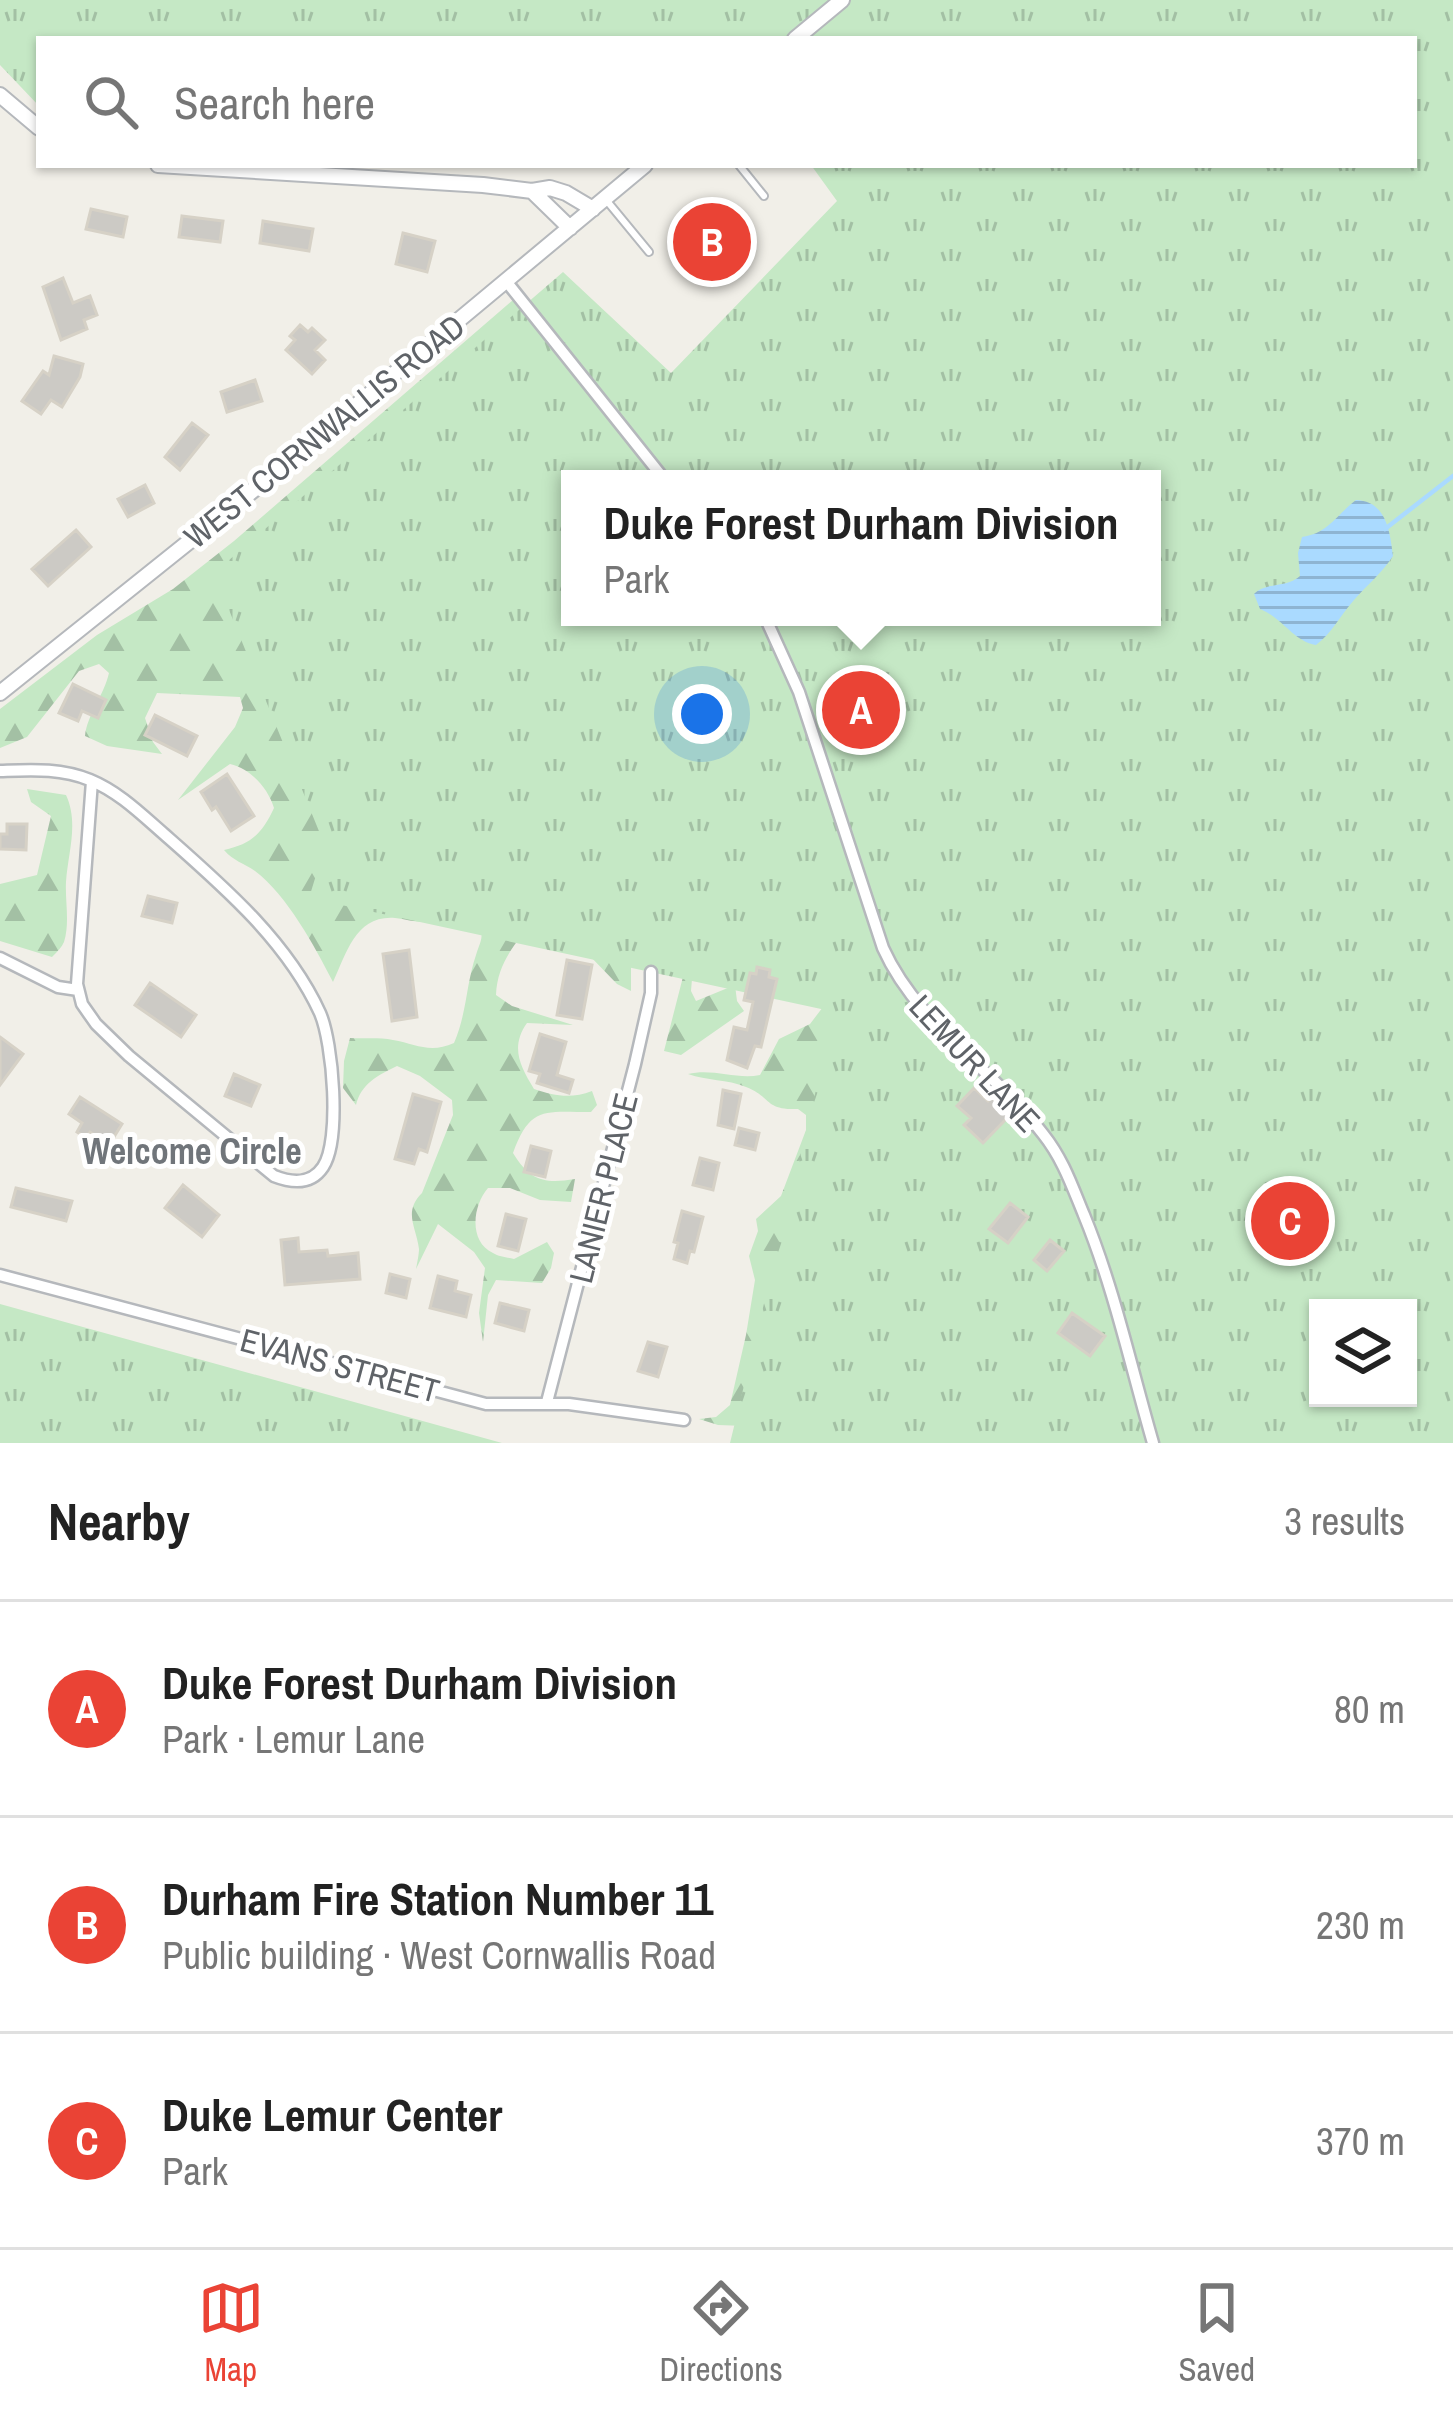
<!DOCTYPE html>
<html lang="en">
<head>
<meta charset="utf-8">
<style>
  :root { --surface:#fff; --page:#f2f2f2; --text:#222; --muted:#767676; --line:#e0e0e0; --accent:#ea4335 }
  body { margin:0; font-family:"Archivo Narrow",sans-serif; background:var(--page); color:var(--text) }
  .controls { position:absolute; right:36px; bottom:36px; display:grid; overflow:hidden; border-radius:0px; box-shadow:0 3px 9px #0004 }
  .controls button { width:108px; height:108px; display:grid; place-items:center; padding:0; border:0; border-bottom:3px solid var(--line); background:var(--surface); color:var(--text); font:60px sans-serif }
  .you { position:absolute; left:702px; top:714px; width:42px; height:42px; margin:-30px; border:9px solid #fff; border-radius:50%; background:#1a73e8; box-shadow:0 0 0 18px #1a73e833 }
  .badge { display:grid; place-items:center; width:78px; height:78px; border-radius:50%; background:var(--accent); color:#fff; font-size:39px; font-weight:700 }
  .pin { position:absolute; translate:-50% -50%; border:6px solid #fff; box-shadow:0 3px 12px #0006 }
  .popup { position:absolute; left:561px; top:470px; width:600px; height:156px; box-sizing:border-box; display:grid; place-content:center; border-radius:0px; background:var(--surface); filter:drop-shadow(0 3px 9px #0005); font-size:39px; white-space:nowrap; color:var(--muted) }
  .popup b { font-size:45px; color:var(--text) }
  .popup::after { content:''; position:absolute; left:50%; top:100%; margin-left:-24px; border:24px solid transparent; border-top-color:var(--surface) }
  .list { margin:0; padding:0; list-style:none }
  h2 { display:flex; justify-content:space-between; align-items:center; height:156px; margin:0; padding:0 48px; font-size:51px }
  h2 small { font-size:39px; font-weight:400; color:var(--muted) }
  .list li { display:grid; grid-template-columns:78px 1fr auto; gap:36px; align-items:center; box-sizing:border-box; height:216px; padding:0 48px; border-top:3px solid var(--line) }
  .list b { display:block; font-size:45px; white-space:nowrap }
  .list p { margin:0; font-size:39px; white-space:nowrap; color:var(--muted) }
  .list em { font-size:39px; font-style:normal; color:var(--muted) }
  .icon { flex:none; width:66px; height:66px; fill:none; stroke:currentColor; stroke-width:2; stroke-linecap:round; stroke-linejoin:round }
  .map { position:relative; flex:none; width:1453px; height:1443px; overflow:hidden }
  .search { position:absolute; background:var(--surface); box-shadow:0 3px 9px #0004; left:36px; right:36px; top:36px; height:132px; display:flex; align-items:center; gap:30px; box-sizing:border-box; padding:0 42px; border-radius:0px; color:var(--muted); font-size:45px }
  .sheet { height:804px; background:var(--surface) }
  nav { display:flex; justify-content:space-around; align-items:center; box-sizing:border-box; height:168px; border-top:3px solid var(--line); background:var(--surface); font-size:33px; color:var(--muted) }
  nav a { display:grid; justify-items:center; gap:6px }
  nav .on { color:var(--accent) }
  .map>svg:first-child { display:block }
  .forest { fill:url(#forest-firs) }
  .park { fill:url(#park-tufts); fill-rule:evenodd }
  .water { fill:url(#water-rules) }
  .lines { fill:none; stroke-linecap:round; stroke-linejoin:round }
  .stream { stroke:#aadaff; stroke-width:4.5 }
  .building { fill:#cccac5; stroke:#d6d1c6; stroke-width:3 }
  .service-casing { stroke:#b5b8bc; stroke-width:10 }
  .minor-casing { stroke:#b5b8bc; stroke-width:15 }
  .tertiary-casing { stroke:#b5b8bc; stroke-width:18 }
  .service { stroke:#fff; stroke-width:6 }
  .minor { stroke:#fff; stroke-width:10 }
  .tertiary { stroke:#fff; stroke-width:14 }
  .labels { text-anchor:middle; stroke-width:10; stroke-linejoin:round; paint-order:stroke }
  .street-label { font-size:33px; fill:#5f6368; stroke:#fff }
  .neighbourhood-label { font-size:36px; font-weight:bold; fill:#70757a; stroke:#fff }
</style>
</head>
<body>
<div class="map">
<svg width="1453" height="1443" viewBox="0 0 1453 1443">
  <defs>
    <pattern id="forest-firs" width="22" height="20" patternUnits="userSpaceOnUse" patternTransform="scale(3)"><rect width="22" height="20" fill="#c5e8c5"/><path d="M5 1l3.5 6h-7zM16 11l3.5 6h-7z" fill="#a3c0a4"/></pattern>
    <pattern id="park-tufts" width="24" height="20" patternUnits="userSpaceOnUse" patternTransform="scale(3)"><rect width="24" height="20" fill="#c5e8c5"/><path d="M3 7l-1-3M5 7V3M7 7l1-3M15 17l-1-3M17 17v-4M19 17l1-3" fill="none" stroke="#a3c0a4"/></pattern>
    <pattern id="water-rules" width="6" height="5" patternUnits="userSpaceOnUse" patternTransform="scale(3)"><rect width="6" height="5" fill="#aadaff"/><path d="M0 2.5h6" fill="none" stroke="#8eb4d2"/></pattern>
  </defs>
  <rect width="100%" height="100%" fill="#f1efe8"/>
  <!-- forest -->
  <path class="forest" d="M513,300L527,313L570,479V617L850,873L794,1443L745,1426L718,1425L699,1419L716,1417L730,1405L746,1335L755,1280L749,1256L758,1231L756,1219L781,1196L806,1130V1115L798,1109C764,1110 772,1097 746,1087C727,1079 707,1081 688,1074C713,1068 737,1080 760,1075L779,1039L810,1024L826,1003L693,967L691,991L696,1001L735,985L737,1001L744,1011L681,1055L664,1051L685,969L631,951V991L617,984L587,953L522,935C507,954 497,971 496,995L512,1006L573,1025L527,1023C510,1047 520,1066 534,1089C555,1096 571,1099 592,1091L597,1105L591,1112C546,1112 530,1105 513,1153C530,1181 545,1184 575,1179L571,1202L540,1200L510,1188H488C473,1205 468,1241 493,1253C499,1257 507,1257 514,1259L547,1242L554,1253L551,1268L542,1283L496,1280L488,1295L483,1342L479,1313L485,1268L474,1252L438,1224L416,1269C417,1264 419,1254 419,1249C416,1226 403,1212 422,1193L453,1115L452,1100L420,1076L397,1066C378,1075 361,1084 356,1105L343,1088L344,1061L350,1038C363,1039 379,1037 393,1040C416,1044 430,1054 454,1043C467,1013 466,984 476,955C480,942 483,940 481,926C463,917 444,923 424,922C414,922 405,919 395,918C356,915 347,952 333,982C315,947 287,895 255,871C244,863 233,861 224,850C251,844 262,834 274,808C268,788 251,769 230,764L178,800L235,727L243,708L240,697L157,693L145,718L153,742L162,754L107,746L85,736C87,715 104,695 109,673L99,664L79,671L27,737L0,748V709L97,635L173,589L234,541Z
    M27,789L66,795C79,823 68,853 66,882C65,901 70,923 64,942C62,947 57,952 52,957L0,941V884L37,875L51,816L31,802Z"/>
  <!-- park -->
  <path class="park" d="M0,0H1453V1443H730L835,1012L309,898L325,846L214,573L563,272L671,373L837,201L811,165H1414V39H39V106L0,65ZM570,479H1152V617H570ZM1318,1308H1408V1398H1318Z
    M0,1304L502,1443H0Z"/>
  <!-- water -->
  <path class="water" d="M1356,500C1386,501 1390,531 1393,556C1383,572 1367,585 1354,600C1340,616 1332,633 1316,645C1293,641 1283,618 1260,609L1254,594C1266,582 1287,588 1300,576L1298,553L1302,537C1329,533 1336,515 1356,500Z"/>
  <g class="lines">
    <!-- stream -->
    <path class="stream" d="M1385,529L1453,476"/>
  </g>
  <!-- building -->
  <path class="building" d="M91,209L127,217L123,237L86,229Z
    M182,216L223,221L220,242L179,237Z
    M263,221L313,229L309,251L260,243Z
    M403,233L435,241L427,272L396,264Z
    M63,278L73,303L90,296L97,315L84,320L87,329L61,340L43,287Z
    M300,325L308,332L312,328L325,340L315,350L325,360L312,374L286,350L295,340L290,336Z
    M54,356L83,364L80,377L62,407L51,400L41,414L22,401L43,371L49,375Z
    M255,380L262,401L227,412L221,392Z
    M192,423L208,435L180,470L165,457Z
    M145,485L154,503L128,517L118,499Z
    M76,530L91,547L48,586L32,569Z
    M73,684L106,700L98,718L82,711L78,721L59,713Z
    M155,715L197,736L187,756L145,735Z
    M227,774L254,816L231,831L216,807L212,810L201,792Z
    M7,824H27L26,850L0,849V834H7Z
    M148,896L177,903L172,923L142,916Z
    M409,950L417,1017L392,1021L383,954Z
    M567,960L592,965L582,1019L557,1015Z
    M757,967L770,970L769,977L777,979L761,1047L755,1046L747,1068L727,1060L734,1027L747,1030L753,1002L744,1000L750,973L756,974Z
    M150,983L196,1015L181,1037L135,1005Z
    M540,1034L566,1042L557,1075L573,1080L569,1093L537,1083L540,1074L529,1071Z
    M0,1037L23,1054L0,1085Z
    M234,1074L260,1085L251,1106L225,1096Z
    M974,1088L988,1101L992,1097L1010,1115L983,1143L964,1125L971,1118L957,1106Z
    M723,1090L741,1094L734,1129L718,1125Z
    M413,1094L441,1102L427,1152L419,1149L414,1164L395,1159Z
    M80,1097L122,1124L109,1145L90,1132L86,1138L77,1132L82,1123L69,1114Z
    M739,1128L759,1133L755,1150L735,1145Z
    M531,1146L551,1151L545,1177L524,1172Z
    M700,1158L719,1163L713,1190L693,1185Z
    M183,1185L219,1215L202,1237L165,1208Z
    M16,1188L72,1201L66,1221L11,1207Z
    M1010,1203L1028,1217L1008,1243L989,1229Z
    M682,1211L703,1217L694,1252L690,1251L687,1263L674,1259L678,1243L674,1242Z
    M506,1214L526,1219L518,1251L498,1246Z
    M298,1238L299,1252L327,1250L328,1256L358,1253L360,1279L285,1285L281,1240Z
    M1050,1240L1064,1251L1047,1271L1034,1260Z
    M390,1274L410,1279L406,1298L386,1293Z
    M438,1276L457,1281L455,1291L471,1295L466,1317L430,1308Z
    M500,1303L529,1310L524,1331L495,1323Z
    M1072,1313L1105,1336L1090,1356L1058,1333Z
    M648,1342L667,1347L658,1377L638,1371Z"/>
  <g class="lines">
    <!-- service casing -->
    <g class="service-casing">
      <path id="service" d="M739,165L764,196
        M607,201L649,252"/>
    </g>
    <!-- minor casing -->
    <g class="minor-casing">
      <path id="minor" d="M506,281L664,479
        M765,617L799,692L883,948C917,1024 993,1069 1043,1134C1063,1159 1072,1186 1084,1215C1114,1288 1131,1367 1153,1443
        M0,771C32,770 60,768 90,780C119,792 141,814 164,834C223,886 287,941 320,1013C333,1043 341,1140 323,1167C311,1185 292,1183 274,1176L129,1056L96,1024L82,1004L77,984L92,781
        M0,958L58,987L78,990
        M0,1275L486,1404H569L684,1420
        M547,1402L635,1064L651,993V972"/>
    </g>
    <!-- tertiary casing -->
    <g class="tertiary-casing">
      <path id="tertiary" d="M795,39L842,0
        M0,95L39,128
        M158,165L483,185L532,191L550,188L566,193L593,209
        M532,191L570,228
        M0,693L281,468L645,165"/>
    </g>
    <!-- service -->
    <use href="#service" class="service"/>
    <!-- minor -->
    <use href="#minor" class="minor"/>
    <!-- tertiary -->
    <use href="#tertiary" class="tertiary"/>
  </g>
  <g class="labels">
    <!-- street labels -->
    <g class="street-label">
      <text transform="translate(324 431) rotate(-39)" y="12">WEST CORNWALLIS ROAD</text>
      <text transform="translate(975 1063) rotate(47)" y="12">LEMUR LANE</text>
      <text transform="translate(603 1188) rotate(-76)" y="12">LANIER PLACE</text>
      <text transform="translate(340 1365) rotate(15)" y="12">EVANS STREET</text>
    </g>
    <!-- neighbourhood labels -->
    <g class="neighbourhood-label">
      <text x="192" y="1164">Welcome Circle</text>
    </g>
  </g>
</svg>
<div class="controls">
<button><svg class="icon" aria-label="layers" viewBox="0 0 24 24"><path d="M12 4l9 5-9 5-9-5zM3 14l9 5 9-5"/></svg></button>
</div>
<div class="you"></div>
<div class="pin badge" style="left:861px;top:710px">A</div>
<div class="popup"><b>Duke Forest Durham Division</b>Park</div>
<div class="pin badge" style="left:712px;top:242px">B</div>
<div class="pin badge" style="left:1290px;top:1221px">C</div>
<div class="search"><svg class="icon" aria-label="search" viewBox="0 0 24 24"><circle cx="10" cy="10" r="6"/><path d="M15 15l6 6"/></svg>Search here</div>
</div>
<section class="sheet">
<h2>Nearby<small>3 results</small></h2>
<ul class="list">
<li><span class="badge">A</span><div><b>Duke Forest Durham Division</b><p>Park · Lemur Lane</p></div><em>80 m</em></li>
<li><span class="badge">B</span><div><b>Durham Fire Station Number 11</b><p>Public building · West Cornwallis Road</p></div><em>230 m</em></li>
<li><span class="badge">C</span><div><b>Duke Lemur Center</b><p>Park</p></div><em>370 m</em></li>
</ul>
</section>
<nav>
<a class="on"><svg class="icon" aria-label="map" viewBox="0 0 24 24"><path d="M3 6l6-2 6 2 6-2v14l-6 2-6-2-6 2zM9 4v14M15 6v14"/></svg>Map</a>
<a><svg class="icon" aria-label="directions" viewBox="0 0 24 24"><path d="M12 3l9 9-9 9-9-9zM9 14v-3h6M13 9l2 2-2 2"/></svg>Directions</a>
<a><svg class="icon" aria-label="saved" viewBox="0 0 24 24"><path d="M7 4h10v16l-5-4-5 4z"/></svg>Saved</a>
</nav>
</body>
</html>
